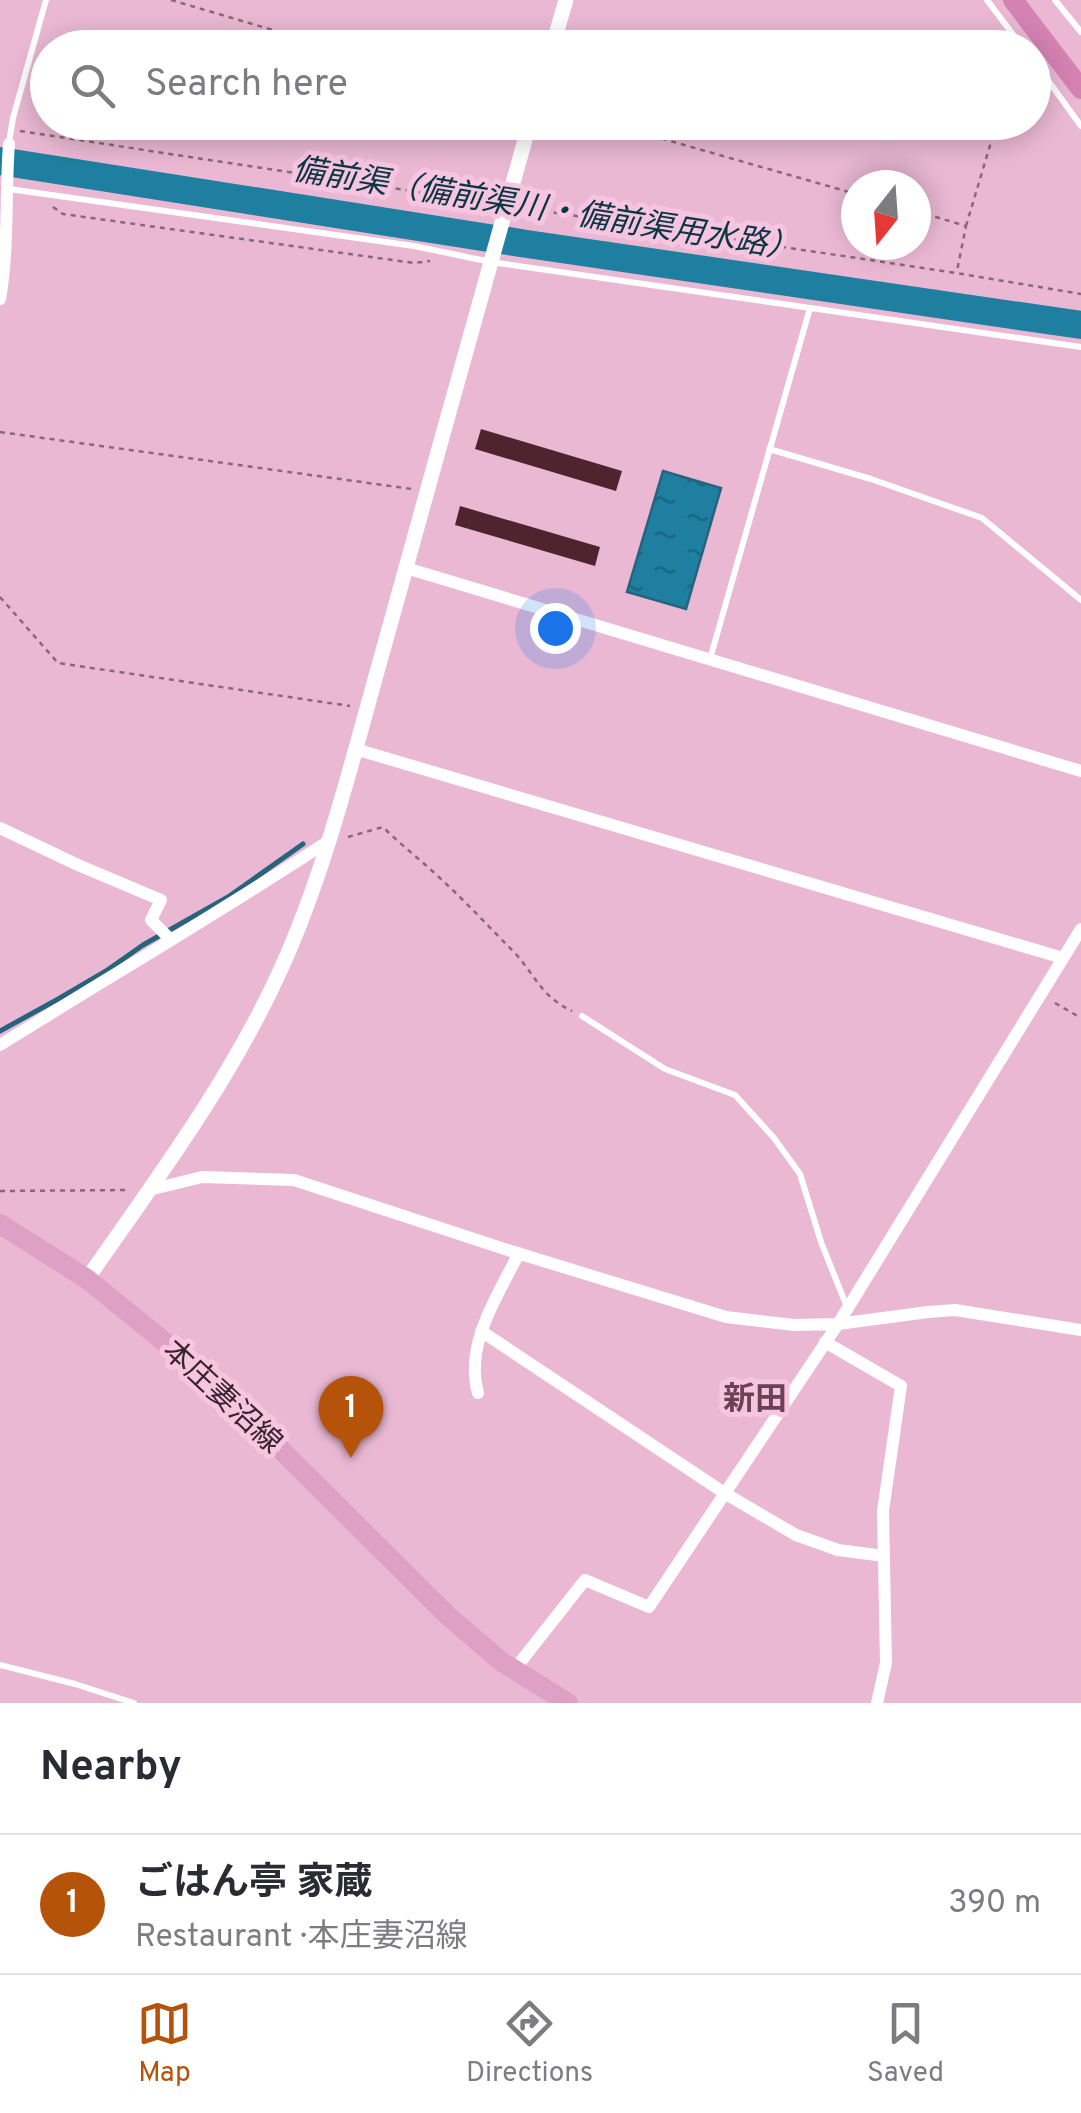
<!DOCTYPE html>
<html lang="en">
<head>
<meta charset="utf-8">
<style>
  :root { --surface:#fff; --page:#f2f2f3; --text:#2b2b33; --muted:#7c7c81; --line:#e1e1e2; --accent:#b45309 }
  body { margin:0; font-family:Overpass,"Noto Sans JP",sans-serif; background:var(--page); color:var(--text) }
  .compass { position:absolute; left:841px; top:170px; width:90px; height:90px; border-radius:50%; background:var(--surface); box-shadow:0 5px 25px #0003; rotate:197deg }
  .you { position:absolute; left:555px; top:628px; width:35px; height:35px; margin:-25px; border:8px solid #fff; border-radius:50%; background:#1a73e8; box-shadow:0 0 0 15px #1a73e833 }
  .badge { display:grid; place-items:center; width:65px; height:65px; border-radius:50%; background:var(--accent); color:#fff; font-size:32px; font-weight:700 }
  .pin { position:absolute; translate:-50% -82px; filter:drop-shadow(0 2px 5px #0008) }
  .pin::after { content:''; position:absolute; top:52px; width:35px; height:30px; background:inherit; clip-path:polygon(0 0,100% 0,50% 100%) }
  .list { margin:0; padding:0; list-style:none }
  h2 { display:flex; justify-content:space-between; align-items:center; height:130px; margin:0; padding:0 40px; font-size:42px }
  h2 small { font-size:32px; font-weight:400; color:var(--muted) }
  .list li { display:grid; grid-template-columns:65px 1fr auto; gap:30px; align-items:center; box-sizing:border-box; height:140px; padding:0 40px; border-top:2px solid var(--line) }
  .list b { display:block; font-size:38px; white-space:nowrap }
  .list p { margin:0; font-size:32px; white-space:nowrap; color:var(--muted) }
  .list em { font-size:32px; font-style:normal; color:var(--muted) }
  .icon { flex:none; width:55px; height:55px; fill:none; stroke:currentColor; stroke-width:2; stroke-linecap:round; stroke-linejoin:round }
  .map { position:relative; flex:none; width:1081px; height:1703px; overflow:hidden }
  .search { position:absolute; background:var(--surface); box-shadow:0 5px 25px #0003; left:30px; right:30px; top:30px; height:110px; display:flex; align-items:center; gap:25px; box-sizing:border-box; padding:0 35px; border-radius:55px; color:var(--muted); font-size:38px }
  .sheet { height:270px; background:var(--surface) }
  nav { display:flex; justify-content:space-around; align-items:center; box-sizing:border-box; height:140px; border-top:2px solid var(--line); background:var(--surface); font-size:28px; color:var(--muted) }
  nav a { display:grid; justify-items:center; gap:5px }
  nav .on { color:var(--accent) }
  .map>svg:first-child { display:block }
  .water { fill:url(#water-ripples); stroke:#26647e; stroke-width:2.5 }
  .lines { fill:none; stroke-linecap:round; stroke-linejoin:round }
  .stream { stroke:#26647e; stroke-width:5 }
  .river { stroke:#1e7fa0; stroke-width:28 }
  .building { fill:#50242f }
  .path { stroke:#89687a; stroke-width:2.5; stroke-dasharray:5 5; stroke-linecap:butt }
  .service { stroke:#fff; stroke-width:6 }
  .minor { stroke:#fff; stroke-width:12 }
  .tertiary { stroke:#fff; stroke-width:15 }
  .primary { stroke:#dea1c5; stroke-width:20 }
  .trunk { stroke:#d382b2; stroke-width:20 }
  .labels { text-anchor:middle; stroke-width:10; stroke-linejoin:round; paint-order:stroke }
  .street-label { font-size:30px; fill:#37242f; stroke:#f8c5e0 }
  .water-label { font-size:32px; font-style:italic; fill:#0b3543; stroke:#f8c5e0 }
  .neighbourhood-label { font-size:32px; font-weight:bold; fill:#6b4158; stroke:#f8c5e0 }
</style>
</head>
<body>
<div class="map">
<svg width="1081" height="1703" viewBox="0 0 1081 1703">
  <defs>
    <pattern id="water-ripples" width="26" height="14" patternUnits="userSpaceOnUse" patternTransform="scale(2.5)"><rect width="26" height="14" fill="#1e7fa0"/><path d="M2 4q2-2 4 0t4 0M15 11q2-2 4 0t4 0" fill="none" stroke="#1b6883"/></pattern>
  </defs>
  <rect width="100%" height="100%" fill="#eab8d3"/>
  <!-- water -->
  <path class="water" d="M663,471L721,488L686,609L627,592Z"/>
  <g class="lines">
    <!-- stream -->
    <path class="stream" d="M0,1031L60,998L106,971L143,945L228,897L303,844"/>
    <!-- river -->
    <path class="river" d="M0,161L527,244L1081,325"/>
  </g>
  <!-- building -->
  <path class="building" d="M481,429L622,471L616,491L475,449Z
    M460,506L600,547L595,566L455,525Z"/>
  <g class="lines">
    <!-- path -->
    <path class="path" d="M171,0L334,48
      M604,122L856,194
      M20,131L491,203
      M53,207L63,214L414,263L430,261
      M524,208L956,273L1081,294
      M916,211L966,226L957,271
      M966,226L997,122
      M0,432L412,489
      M0,597L58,663L350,706
      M348,837L383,827C401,845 422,861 441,879C466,902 489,927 513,951C535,974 540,996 572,1011
      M1055,1003L1081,1018
      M0,1191L128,1190"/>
    <!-- service -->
    <path class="service" d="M987,0L1023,48
      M1055,0L1081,32
      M1034,61L1081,126
      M9,142L13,118L46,0
      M9,189L414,246L491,262L1081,347
      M769,449L871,479L982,518L1081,600
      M710,659L810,308
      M582,1016L665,1069L735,1095L774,1138L800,1174L821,1242L847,1307
      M0,1665L75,1684L134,1703"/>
    <!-- minor -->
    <path class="minor" d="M0,299C9,248 5,195 9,144
      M406,568L1081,771
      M355,749L1063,958
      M0,828L78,865L161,900L151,920L170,939
      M0,1045C109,977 220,912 327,842
      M149,1190L202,1177L294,1180L514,1252L726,1317L794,1325L838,1324L928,1312L955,1310L1081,1330
      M481,1331L726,1494L796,1535L838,1550L884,1556
      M825,1342L901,1386L883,1511L886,1663L877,1703
      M478,1393C464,1345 498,1295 519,1253
      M514,1670L585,1580L649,1607L838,1324L1081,929"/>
    <!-- tertiary -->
    <path class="tertiary" d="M552,48L566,0
      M87,1279C156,1180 230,1081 280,971C327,868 353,756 384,647C433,472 480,297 530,122"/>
    <!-- primary -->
    <path class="primary" d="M0,1224L87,1279L210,1379L447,1615L502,1662L568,1703"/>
    <!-- trunk -->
    <path class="trunk" d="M1013,0L1081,89"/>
  </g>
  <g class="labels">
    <!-- street labels -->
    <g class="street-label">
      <text transform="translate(223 1396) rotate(43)" y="10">本庄妻沼線</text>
    </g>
    <!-- water labels -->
    <g class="water-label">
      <text transform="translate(546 208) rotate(9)" y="11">備前渠（備前渠川・備前渠用水路）</text>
    </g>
    <!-- neighbourhood labels -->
    <g class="neighbourhood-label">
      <text x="755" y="1409">新田</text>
    </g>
  </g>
</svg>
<svg class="compass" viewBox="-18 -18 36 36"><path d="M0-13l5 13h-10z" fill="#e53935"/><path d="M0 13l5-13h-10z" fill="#7c7c81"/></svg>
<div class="you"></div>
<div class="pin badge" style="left:351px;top:1458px">1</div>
<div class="search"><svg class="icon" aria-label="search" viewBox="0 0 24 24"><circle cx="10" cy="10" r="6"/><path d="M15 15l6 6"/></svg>Search here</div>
</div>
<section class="sheet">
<h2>Nearby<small></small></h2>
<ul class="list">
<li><span class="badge">1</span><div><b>ごはん亭 家蔵</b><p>Restaurant · 本庄妻沼線</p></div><em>390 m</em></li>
</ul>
</section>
<nav>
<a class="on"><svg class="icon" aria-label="map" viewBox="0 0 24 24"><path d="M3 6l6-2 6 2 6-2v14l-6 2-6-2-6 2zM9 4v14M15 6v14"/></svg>Map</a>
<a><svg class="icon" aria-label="directions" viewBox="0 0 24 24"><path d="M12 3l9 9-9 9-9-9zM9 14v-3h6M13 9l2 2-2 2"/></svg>Directions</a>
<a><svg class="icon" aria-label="saved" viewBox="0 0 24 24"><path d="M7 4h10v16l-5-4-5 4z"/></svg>Saved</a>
</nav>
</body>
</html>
